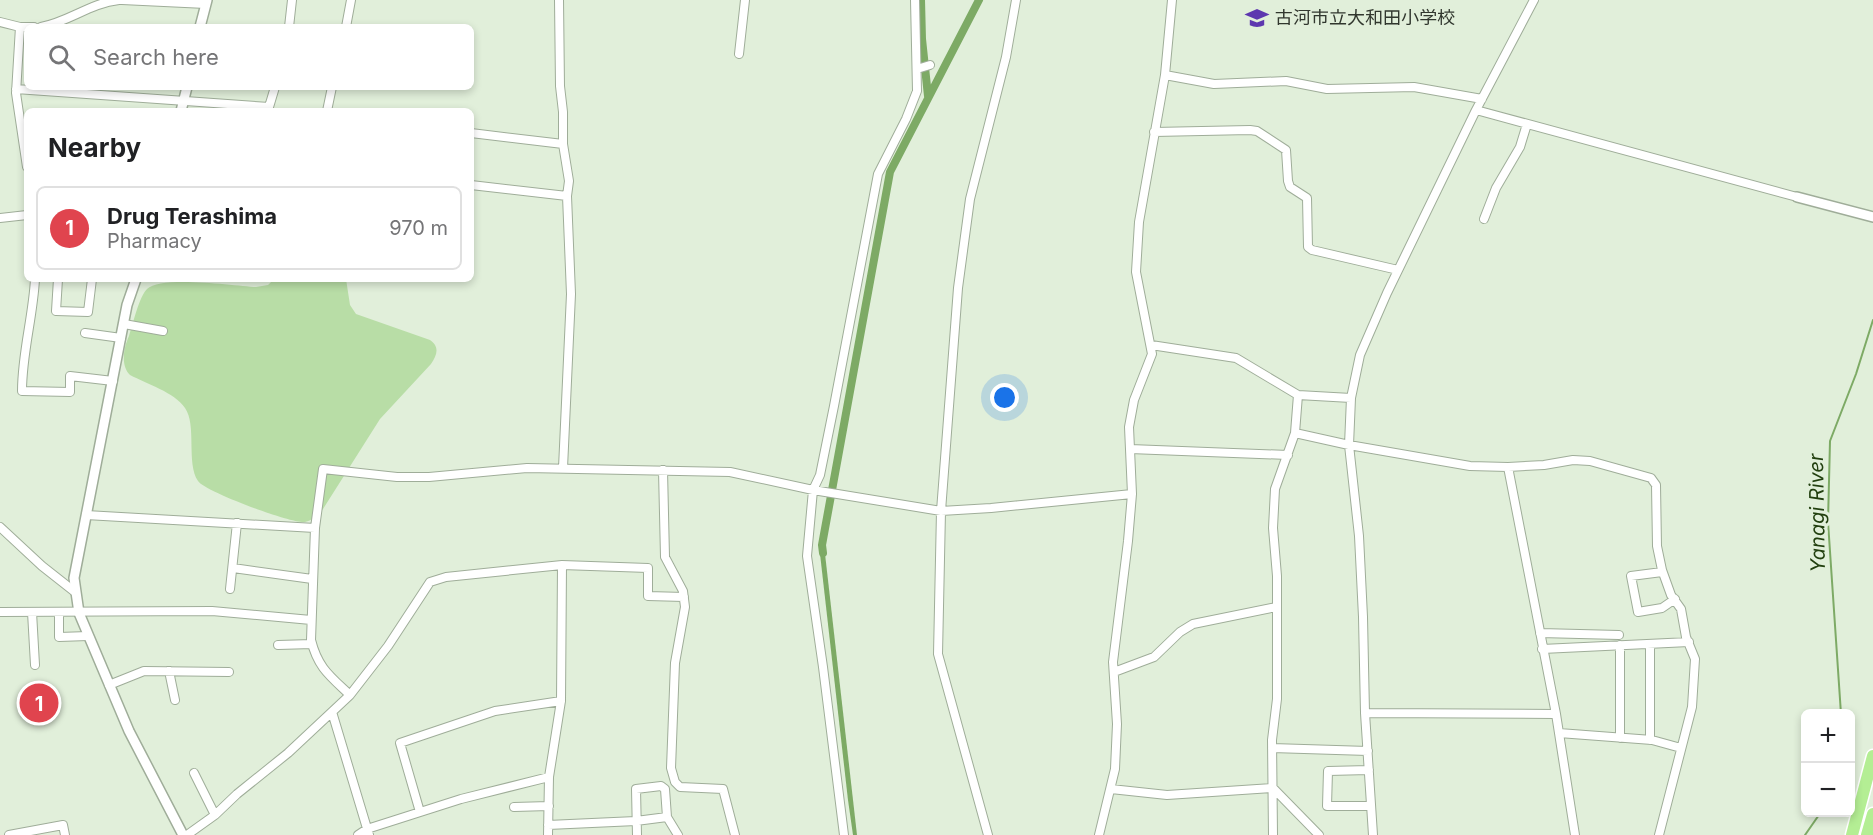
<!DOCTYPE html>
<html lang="en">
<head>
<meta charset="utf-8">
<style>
  :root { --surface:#fff; --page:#f6f6f6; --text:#202124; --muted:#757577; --line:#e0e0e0; --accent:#5d37af }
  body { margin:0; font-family:Inter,"Noto Sans JP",sans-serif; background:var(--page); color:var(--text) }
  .controls { position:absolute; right:18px; bottom:18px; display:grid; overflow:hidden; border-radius:9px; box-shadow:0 3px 9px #0003 }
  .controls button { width:54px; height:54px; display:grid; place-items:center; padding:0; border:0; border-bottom:2px solid var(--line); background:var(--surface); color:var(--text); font:30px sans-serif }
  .you { position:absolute; left:1005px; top:398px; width:21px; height:21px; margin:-15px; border:4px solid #fff; border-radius:50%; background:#1a73e8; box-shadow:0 0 0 9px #1a73e833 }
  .badge { display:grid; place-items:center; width:39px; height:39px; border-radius:50%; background:var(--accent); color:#fff; font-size:20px; font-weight:700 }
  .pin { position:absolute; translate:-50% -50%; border:3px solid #fff; box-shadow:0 2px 6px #0006 }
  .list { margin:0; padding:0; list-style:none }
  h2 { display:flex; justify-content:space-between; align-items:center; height:78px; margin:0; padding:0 24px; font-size:26px }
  h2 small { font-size:20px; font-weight:400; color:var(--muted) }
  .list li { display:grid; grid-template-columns:39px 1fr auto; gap:18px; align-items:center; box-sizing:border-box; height:84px; margin:0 12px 12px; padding:0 12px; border:2px solid var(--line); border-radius:9px }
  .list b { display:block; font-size:22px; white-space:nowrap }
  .list p { margin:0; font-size:20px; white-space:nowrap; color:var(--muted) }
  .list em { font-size:20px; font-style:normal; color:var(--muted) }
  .icon { flex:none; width:33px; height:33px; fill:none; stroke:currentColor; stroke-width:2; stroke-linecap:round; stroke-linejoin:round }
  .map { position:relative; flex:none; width:1873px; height:835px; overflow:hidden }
  .search { position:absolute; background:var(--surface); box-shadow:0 3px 9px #0003; left:24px; top:24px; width:450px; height:66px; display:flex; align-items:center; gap:15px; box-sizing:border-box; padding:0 21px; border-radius:9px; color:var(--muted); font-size:22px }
  .panel { position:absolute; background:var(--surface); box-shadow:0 3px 9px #0003; left:24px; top:108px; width:450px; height:174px; border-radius:9px }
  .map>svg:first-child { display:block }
  .green { fill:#b8dda6 }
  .water { fill:#7daa65 }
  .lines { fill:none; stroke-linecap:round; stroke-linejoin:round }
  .stream { stroke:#7daa65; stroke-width:2 }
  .canal { stroke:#7daa65; stroke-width:8 }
  .minor-casing { stroke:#9fad99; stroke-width:10 }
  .tertiary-casing { stroke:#9fad99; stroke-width:12 }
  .trunk-casing { stroke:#fff; stroke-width:15 }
  .minor { stroke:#fff; stroke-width:8 }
  .tertiary { stroke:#fff; stroke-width:9 }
  .trunk { stroke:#b4ee94; stroke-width:12 }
  .labels { text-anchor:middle; stroke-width:6; stroke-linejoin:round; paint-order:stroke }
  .poi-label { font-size:18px; fill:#31372e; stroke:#e1efda; text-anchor:start }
  .water-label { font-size:20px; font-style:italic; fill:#22400f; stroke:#e1efda }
</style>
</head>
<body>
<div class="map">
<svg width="1873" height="835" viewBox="0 0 1873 835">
  <rect width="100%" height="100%" fill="#e1efda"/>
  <!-- green -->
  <path class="green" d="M274,279H346L350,305L356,314L430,340C440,347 437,355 431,364L380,419L323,509C318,514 312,521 305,522C291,524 204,491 198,481C186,463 197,425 185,408C174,392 147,384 130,375C120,365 124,347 129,336C133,324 139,297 147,289C161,275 235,286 256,287L268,285Z"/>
  <!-- water -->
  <path class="water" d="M819,545H824L857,835H853L848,800Z"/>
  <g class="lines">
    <!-- stream -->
    <path class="stream" d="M1841,714L1828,522L1830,441L1856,374L1873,320
      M1805,835L1821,812"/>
    <!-- canal -->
    <path class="canal" d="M921,0L922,39L928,96
      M823,553L822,545L890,172L979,0"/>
    <!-- minor casing -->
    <g class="minor-casing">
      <path id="minor" d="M122,0L206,4
        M559,0L560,86L563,112V144L569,181L567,196L571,294L563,468
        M0,22L20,27H34
        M20,27L16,93L27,167
        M41,27C69,22 90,3 119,0
        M289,27L292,0
        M346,27L351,0
        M739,54L745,0
        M917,69L930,65
        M1165,75L1214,84L1286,81L1327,89L1414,87L1482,99
        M16,89L269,107L275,87
        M1476,110L1797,197
        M327,111L332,87
        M1154,132L1250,130L1257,131L1286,150L1288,181L1290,187L1307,198L1308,247L1312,250L1398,270
        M471,133L563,144
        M471,185L567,196
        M0,218L27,215
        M1484,219L1496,188L1520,147L1527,124
        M35,279C33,317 22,353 22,391L70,392V376L113,381
        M58,279L56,311L88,312L92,279
        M124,324L163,331
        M85,333L121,338
        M1151,345L1236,358L1298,395L1351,398
        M1295,433L1349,445L1470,466L1508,467L1544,465L1573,460L1590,461L1651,478L1656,485L1657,546L1662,570L1671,595L1681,609L1686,637L1695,659L1692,707L1659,835
        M1130,449L1288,455
        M1508,467L1556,714L1575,835
        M663,470L665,557L683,591L685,607L675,663L671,768L675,782L680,787L723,789L735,835
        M86,515L315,528
        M0,527L42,566L75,592
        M233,568L312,579
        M1662,572L1631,576L1638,612L1662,608L1675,599
        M230,589L237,523
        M0,612L212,611L311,620
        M32,612L35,665
        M59,612V637L88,636
        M1540,633L1619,635
        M1650,644V740
        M278,645L312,644
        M1620,645V738
        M1542,649L1689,642
        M169,671L175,700
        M1114,672L1154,657L1180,632L1193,624L1276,607
        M109,685L144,671L229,672
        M350,695C330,676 318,668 311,640L315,528L323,469L397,477H429L527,468L730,472L813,490L941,511L991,508L1132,494
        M332,712L369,835
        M1365,713L1556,714
        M1559,733L1652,740L1681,748
        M1272,748L1368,751
        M1369,770L1328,771L1327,806H1371
        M194,773L215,815
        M1111,789L1167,795L1273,788L1319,835
        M514,807L549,806
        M420,812L400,743L495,711L561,701
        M548,825L636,821L667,817
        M9,835L63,825L65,835
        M187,835L215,815L237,794L288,753L350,695L388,646L430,582L446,577L562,565L648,568V596L684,597
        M358,835L367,829L461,799L549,777
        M548,835L549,777L561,701L562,565
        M637,835L636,789L661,786L665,789L667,817L678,835
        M844,835L823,667L807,556L813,490L820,475L834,406L878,174L906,119L917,91L915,0
        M988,835L938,654L941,511L958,288L970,199L1006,57L1016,0
        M1099,835L1115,769L1117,724L1113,662L1128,541L1132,494L1129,427L1134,400L1152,354L1136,272L1139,222L1165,75L1172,0
        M1273,835L1272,740L1277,699V576L1273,528L1275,489L1295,433L1298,395
        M1373,835L1365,713L1363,617L1359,536L1349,445L1351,398L1360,355L1387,293L1476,110L1534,0"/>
    </g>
    <!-- tertiary casing -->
    <g class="tertiary-casing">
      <path id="tertiary" d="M200,27L207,0
        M181,111L187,87
        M1797,197L1873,217
        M136,279L127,305L74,578L79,613L129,731L183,835"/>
    </g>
    <!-- trunk casing -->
    <g class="trunk-casing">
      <path id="trunk" d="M1852,835L1873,756
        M1867,835L1873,814"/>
    </g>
    <!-- minor -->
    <use href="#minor" class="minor"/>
    <!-- tertiary -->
    <use href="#tertiary" class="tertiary"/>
    <!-- trunk -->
    <use href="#trunk" class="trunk"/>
  </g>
  <!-- icons -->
  <defs>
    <g id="school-bare" transform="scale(1.8)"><path d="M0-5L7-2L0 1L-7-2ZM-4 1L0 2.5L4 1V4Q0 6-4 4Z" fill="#5d37af" stroke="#e1efda" stroke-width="2.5" paint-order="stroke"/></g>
  </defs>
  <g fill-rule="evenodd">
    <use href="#school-bare" x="1257" y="18"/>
  </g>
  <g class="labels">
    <!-- poi labels -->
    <g class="poi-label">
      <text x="1275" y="24">古河市立大和田小学校</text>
    </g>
    <!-- water labels -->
    <g class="water-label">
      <text transform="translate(1817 513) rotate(-91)" y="7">Yanagi River</text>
    </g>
  </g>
</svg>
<div class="controls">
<button>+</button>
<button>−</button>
</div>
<div class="you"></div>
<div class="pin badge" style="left:39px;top:703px;background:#e0444e">1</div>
<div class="search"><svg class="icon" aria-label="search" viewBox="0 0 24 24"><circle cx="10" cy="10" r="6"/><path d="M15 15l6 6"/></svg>Search here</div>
<section class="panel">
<h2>Nearby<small></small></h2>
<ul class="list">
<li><span class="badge" style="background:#e0444e">1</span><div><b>Drug Terashima</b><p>Pharmacy</p></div><em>970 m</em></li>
</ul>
</section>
</div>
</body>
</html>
